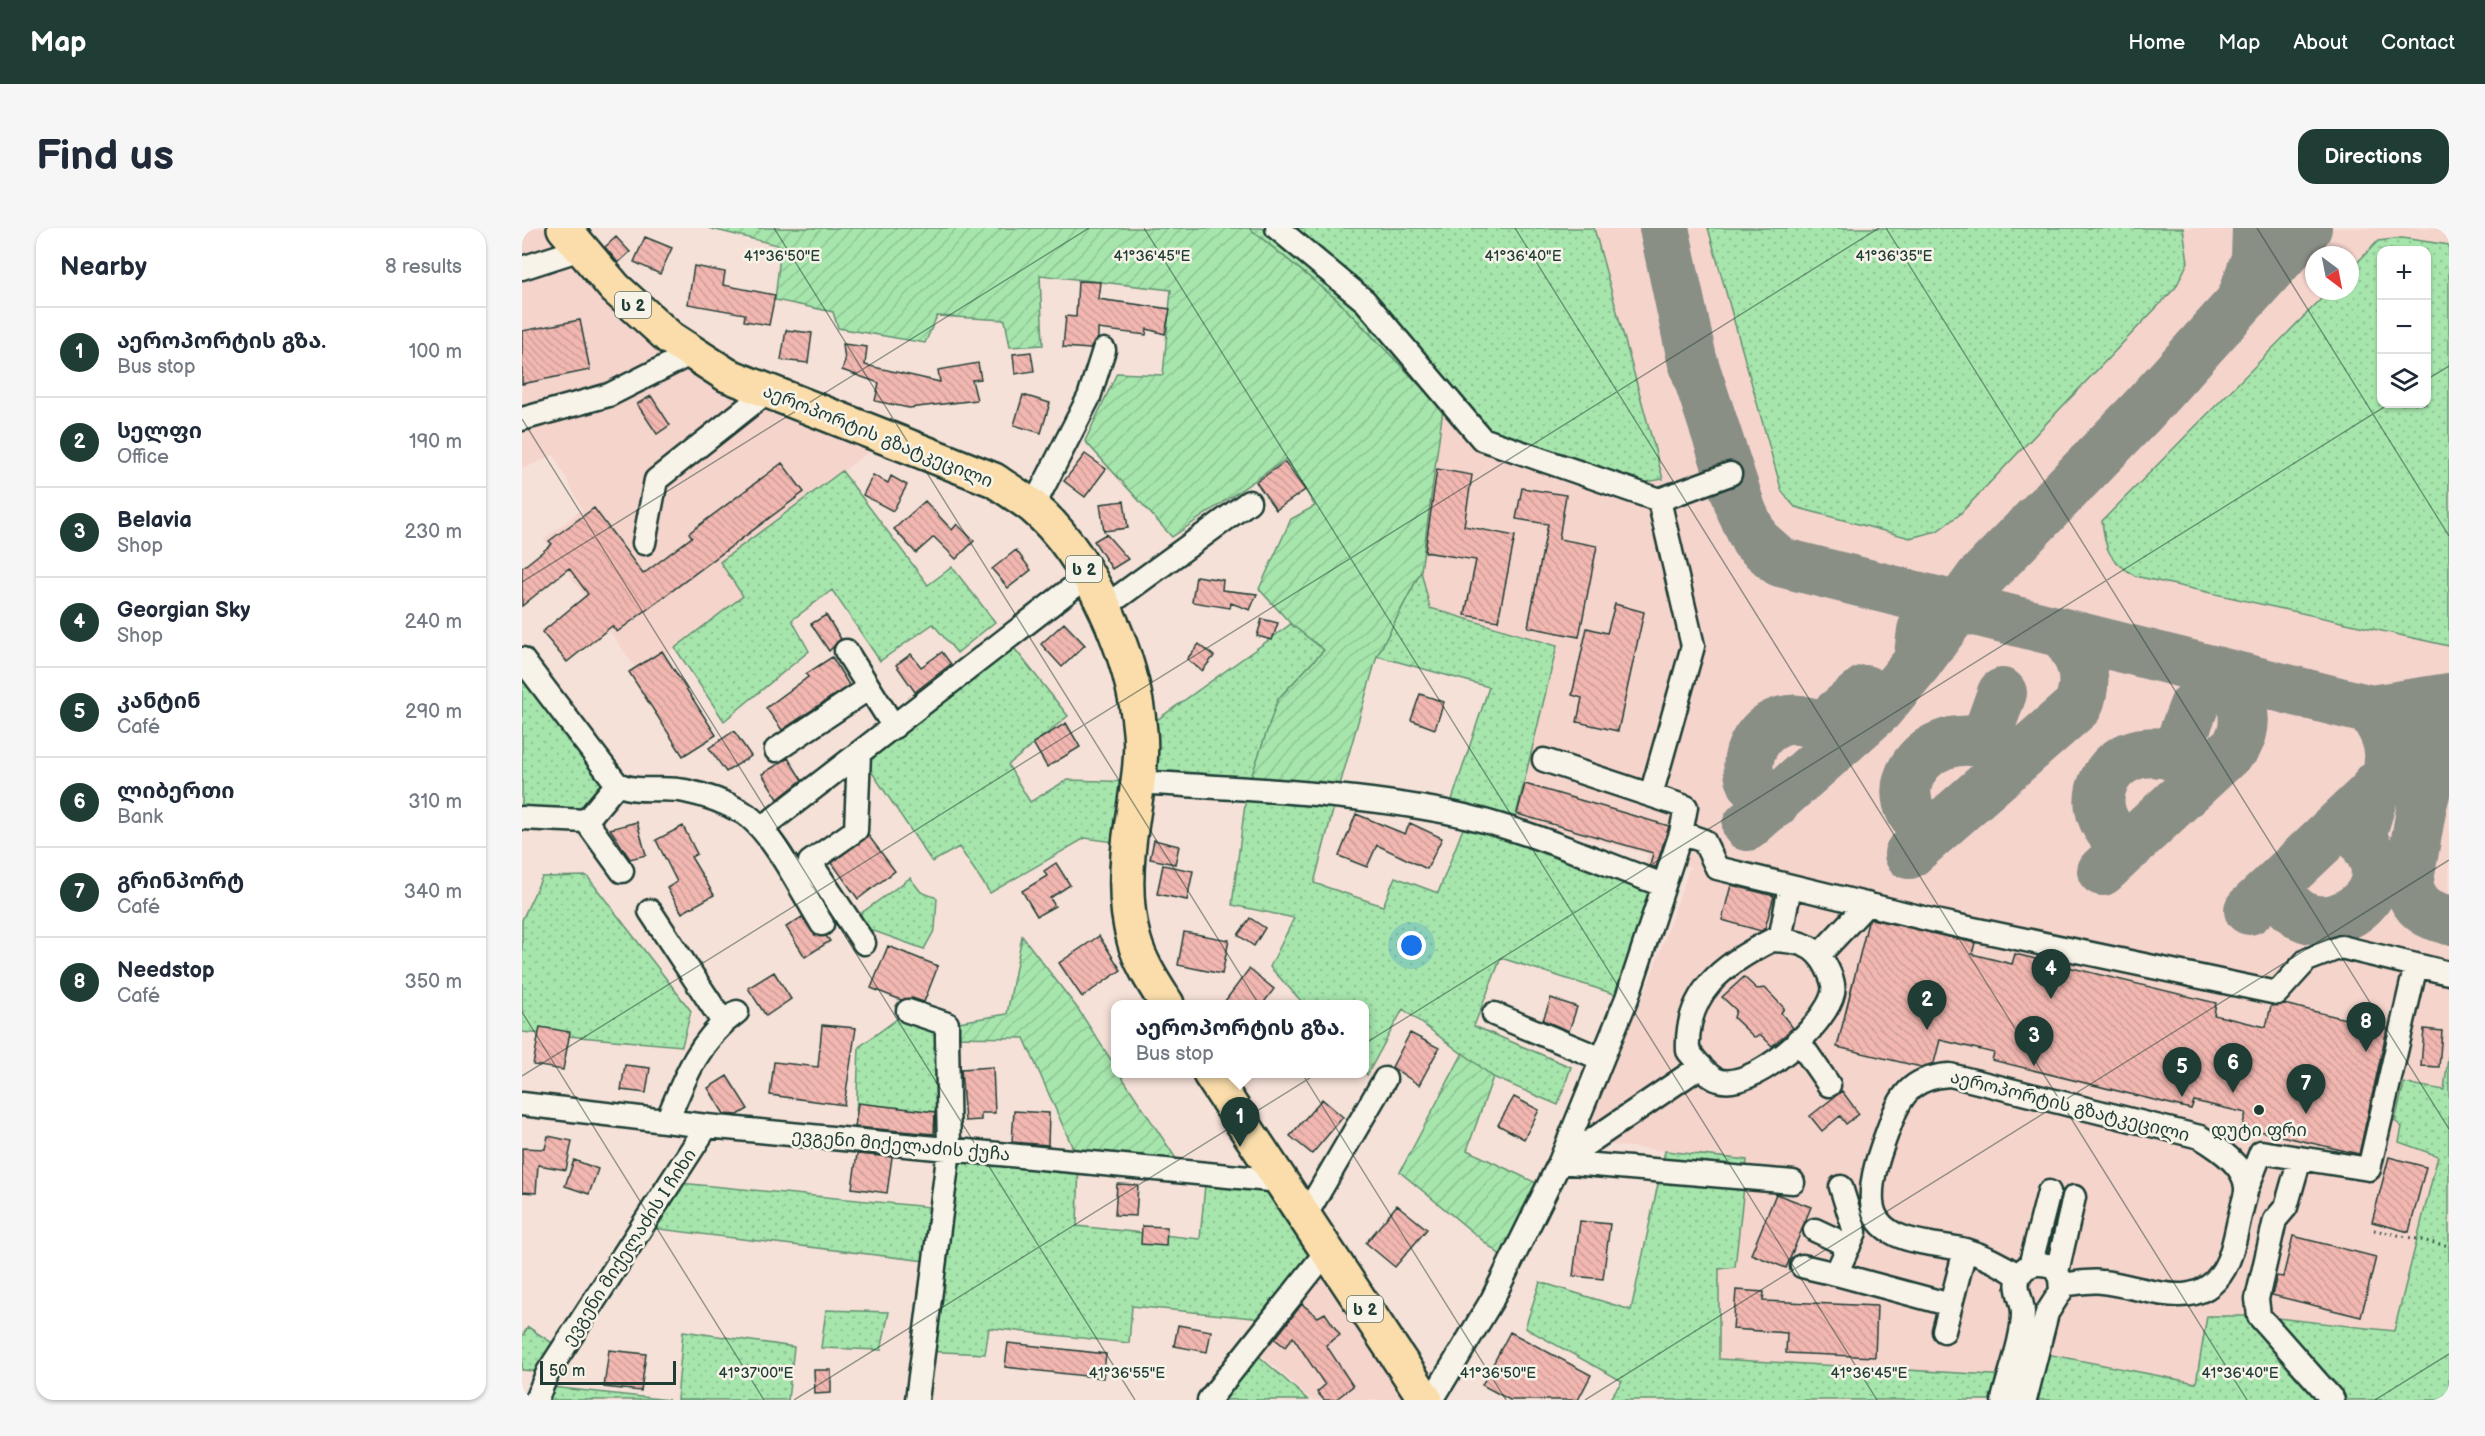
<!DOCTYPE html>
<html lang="en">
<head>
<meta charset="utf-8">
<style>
  :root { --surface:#fff; --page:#f6f6f7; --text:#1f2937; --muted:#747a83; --line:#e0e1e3; --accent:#1f3d34 }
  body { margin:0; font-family:"Balsamiq Sans","Noto Sans Georgian",sans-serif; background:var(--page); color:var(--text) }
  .controls { position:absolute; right:18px; top:18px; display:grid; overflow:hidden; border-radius:12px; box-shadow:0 2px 4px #0004 }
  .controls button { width:54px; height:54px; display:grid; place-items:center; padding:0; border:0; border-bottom:2px solid var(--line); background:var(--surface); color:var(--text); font:30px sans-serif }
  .compass { position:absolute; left:1783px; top:18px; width:54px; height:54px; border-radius:50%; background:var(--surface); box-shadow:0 2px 4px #0004; rotate:148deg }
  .scale { position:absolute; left:18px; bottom:15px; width:136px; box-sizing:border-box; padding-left:6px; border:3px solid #1f3d34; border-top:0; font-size:16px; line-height:21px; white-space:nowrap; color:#1f3d34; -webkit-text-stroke:4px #f7f3e8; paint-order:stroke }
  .you { position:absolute; left:890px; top:718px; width:21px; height:21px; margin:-15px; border:4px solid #fff; border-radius:50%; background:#1a73e8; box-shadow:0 0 0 9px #1a73e833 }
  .badge { display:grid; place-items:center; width:39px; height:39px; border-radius:50%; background:var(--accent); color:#fff; font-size:20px; font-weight:700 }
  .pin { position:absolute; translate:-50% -50px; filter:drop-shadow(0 2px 3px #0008) }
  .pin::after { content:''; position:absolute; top:32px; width:21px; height:18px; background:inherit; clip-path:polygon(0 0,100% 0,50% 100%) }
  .popup { position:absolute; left:589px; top:772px; width:258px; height:78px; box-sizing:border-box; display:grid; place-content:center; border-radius:12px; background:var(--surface); filter:drop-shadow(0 2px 4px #0005); font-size:20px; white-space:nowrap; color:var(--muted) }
  .popup b { font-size:22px; color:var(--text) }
  .popup::after { content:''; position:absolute; left:50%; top:100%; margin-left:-12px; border:12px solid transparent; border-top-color:var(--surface) }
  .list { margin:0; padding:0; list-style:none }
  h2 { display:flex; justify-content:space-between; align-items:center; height:78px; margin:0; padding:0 24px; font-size:26px }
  h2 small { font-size:20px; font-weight:400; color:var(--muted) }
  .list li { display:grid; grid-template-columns:39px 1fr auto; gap:18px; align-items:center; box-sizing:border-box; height:90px; padding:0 24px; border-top:2px solid var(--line) }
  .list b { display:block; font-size:22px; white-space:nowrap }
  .list p { margin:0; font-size:20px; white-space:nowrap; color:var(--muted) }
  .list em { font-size:20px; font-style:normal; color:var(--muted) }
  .icon { flex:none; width:33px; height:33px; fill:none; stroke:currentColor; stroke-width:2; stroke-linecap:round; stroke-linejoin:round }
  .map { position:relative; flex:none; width:1927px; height:1172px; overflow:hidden; border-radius:18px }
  header { display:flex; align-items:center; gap:36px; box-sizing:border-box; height:84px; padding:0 30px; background:var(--accent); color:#fff }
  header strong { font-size:28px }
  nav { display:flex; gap:33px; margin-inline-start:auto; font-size:21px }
  .intro { display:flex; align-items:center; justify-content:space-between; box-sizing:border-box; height:144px; padding:0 36px }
  h1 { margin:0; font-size:42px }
  .button { padding:15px 27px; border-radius:18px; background:var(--accent); color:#fff; font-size:21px; font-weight:700 }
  main { display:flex; gap:36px; padding:0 36px }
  aside { flex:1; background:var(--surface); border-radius:18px; box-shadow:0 2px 4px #0004 }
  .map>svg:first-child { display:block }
  .built { fill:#f5d4cc; fill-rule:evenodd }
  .grass { fill:url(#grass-dots); stroke:#629170; stroke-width:1.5; fill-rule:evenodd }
  .garden { fill:url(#garden-furrows); stroke:#629170; stroke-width:1.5 }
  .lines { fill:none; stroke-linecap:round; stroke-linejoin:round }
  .taxiway { stroke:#8a8f86; stroke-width:50 }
  .building { fill:url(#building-back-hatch); stroke:#1f3d34; stroke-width:1.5 }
  .minor-casing { stroke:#1f3d34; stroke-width:27 }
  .highway-casing { stroke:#1f3d34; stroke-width:38 }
  .path { stroke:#1f3d34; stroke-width:3; stroke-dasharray:1.5 4.5; stroke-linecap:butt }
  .minor { stroke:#f7f3e8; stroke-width:22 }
  .highway { stroke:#faddab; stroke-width:33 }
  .ticks { fill:none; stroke:#1f3d34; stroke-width:1.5; stroke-opacity:0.45 }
  .poi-dot { fill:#1f3d34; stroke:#f7f3e8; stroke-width:2 }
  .labels { text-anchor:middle; stroke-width:5; stroke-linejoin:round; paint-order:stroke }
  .shield { fill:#f7f3e8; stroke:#60746a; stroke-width:1.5 }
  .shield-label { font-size:16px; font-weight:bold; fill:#1f3d34 }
  .street-label { font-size:18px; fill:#1f3d34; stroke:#f7f3e8 }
  .poi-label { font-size:18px; fill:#1f3d34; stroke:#f7f3e8 }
  .ticks-label { font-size:15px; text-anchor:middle; fill:#1f3d34; stroke:#f7f3e8; stroke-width:5; stroke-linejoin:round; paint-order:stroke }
</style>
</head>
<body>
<header>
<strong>Map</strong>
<nav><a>Home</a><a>Map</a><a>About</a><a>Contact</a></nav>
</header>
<div class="intro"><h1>Find us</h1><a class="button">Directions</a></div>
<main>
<aside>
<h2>Nearby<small>8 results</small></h2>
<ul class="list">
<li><span class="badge">1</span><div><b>აეროპორტის გზა.</b><p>Bus stop</p></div><em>100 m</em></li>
<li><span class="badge">2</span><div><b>სელფი</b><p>Office</p></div><em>190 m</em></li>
<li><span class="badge">3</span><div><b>Belavia</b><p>Shop</p></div><em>230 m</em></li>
<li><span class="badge">4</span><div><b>Georgian Sky</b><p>Shop</p></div><em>240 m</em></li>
<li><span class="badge">5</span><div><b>კანტინ</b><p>Café</p></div><em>290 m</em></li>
<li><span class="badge">6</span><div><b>ლიბერთი</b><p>Bank</p></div><em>310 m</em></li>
<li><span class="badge">7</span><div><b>გრინპორტ</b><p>Café</p></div><em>340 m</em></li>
<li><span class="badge">8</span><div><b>Needstop</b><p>Café</p></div><em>350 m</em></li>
</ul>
</aside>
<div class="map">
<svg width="1927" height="1172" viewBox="0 0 1927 1172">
  <defs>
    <pattern id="grass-dots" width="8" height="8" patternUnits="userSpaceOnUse" patternTransform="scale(1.5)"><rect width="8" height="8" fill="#a6e5ac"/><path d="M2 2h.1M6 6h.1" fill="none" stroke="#8ec595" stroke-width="1.8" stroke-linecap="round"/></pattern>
    <pattern id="garden-furrows" width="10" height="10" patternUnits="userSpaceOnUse" patternTransform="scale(1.5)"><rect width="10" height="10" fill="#a6e5ac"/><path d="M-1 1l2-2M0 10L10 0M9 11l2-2" fill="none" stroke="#8ec595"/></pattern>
    <pattern id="building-back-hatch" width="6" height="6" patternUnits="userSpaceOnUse" patternTransform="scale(1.5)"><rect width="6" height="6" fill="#f2b7b1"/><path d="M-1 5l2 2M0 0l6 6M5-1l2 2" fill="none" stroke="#cf9e99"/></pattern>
  </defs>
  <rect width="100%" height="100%" fill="#f6e1d8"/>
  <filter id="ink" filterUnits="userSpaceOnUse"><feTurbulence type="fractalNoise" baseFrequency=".0167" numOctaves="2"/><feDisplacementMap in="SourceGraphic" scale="12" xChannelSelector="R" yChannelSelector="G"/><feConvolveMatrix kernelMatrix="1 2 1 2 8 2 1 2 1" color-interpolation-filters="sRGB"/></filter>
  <g filter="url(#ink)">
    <!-- built -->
    <path class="built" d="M0,0H66L50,10L148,110L364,211L199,334L221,368L118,446L22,311L60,281L32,227L0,241Z
      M727,0H1927V822L1922,863L1880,899L1877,915L1916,928L1872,1103L1737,1088H1685L1674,1155L1515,1124L1487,1148L1197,1131V1041L1213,1038L1225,932L1090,917L1076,911L1070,903L1071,880L1123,765L1168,639L1155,635L1148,645L1123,640L1126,626L993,591L1035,418L908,380L899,343L921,181ZM1860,22H1904V176H1860ZM1792,27H1828V63H1792Z
      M804,1028L899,1172H790L731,1119Z"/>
    <!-- grass -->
    <path class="grass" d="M727,0H1072L1141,251L1119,255L960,201L921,181L814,71Z
      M1186,0H1661L1666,34L1654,59L1437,287L1415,303L1388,310L1273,279L1260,264Z
      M1880,10L1927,17V418L1613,348C1586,331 1584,324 1580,293L1807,63H1828V42L1856,13ZM1860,22H1904V176H1860Z
      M320,243L406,357L430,339L473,394L435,425L411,396L358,433L310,362L270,392L287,423L202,493L153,420L221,368L198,334Z
      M899,343L908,380L1035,418L993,591L1141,657L1105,770L979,730L952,798L1049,839L1036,877L971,849L881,781L845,847L843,844V776H782L748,739L772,690L710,677L725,561L616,555L607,616L563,610L468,665L437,619L410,634L337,525L485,411L546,488L486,537L508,574L545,552L616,554L618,504L769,396L802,422L756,471L815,567L792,655L861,678L873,649L916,665L945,590L926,584L967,459L855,428Z
      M0,434L95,556L64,593L0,590Z
      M65,648L169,783L160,818L0,804V692L20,649Z
      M388,650L399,664L415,670L413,701L402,721L346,701L338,686Z
      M386,783L425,796L427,922L557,934L555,998L678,1011L684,946L758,953L805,1023L751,1092L610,1078L607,1115L467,1100L463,1126L400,1123L412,1034L120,999L148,954L418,980L427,922L333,912L337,819Z
      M1927,822V1172H1503L1515,1124L1674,1155L1685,1088H1737L1872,1103L1916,928L1877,914L1880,899L1873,893L1882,855L1922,862Z
      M1143,923L1225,932L1213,1039L1197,1041V1131L1487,1148L1476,1172H1087L1100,1153L1003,1100L1018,1054L1109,1082Z
      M304,1082L367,1084L359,1122L299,1120Z
      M6,1099L41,1122L26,1144L0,1142V1108Z
      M161,1103L272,1119L266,1172H155Z
      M730,1122L786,1172H691Z
      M21,1158L147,1172H14Z"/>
    <!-- garden -->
    <path class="garden" d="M186,0H727L814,71L921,181L899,343L855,428L815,567L725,561L756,471L802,422L769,396L737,361L769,291L793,278L764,231L650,309L563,213L595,145L641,147L649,62L518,47L521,117L488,119L483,92L415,88L403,115L316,100L311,84L253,72L259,18Z
      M500,708L556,781L593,838L594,846H598L663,944L557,934L502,810L425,809V796L485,786Z
      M941,825L971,849L945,922L1025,960L988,1035L878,944Z"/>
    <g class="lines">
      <!-- taxiway -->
      <path class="taxiway" d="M1142,0L1170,131L1220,284L1233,312L1258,334L1849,482L1927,518
        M1720,70L1734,30L1735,0
        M1396,434L1457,351L1620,183L1785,0
        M1900,506L1913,528L1900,577L1886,657C1893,680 1905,687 1927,692
        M1252,576C1194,545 1246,466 1298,500L1343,462
        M1225,598L1357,481L1396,434L1400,402
        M1410,605C1353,569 1400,499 1462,515L1480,465
        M1608,618C1549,588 1582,506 1653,528L1672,478
        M1387,626L1556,478C1568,449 1559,429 1541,405
        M1580,643L1715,517C1730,489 1718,464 1698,444
        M1753,658C1761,672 1772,687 1789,691C1820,699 1860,671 1853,637C1851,628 1843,617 1839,608L1854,558
        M1727,682L1862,554C1873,526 1866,507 1849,482L1927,470"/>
    </g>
    <!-- building -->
    <path class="building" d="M94,9L108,24L96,35L83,19Z
      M123,9L150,20L138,46L112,34Z
      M172,38L203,44L201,57L253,67L247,97L222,93L223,86L166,76Z
      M556,53L578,54L576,71L648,81L643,106L625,101L624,107L576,101V110L568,121L541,119L544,88L554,89Z
      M58,92L68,142L0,156V103Z
      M264,102L290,105L286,135L259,132Z
      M321,116L345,119L343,137L418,154L416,142L456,135L459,151L450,152L455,172L387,180L353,173L357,155L320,142L323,133Z
      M509,124L512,143L493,146L491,126Z
      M501,167L528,175L519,205L492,197Z
      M129,168L148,197L135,206L115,176Z
      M563,226L584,241L563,269L542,253Z
      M763,234L783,262L754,282L734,254Z
      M260,235L282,264L95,404L90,398L45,434L20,404L66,366L47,340L0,378V340L30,316L27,313L72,280L121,346L170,309L167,305Z
      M915,241L950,247L942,298L993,308L976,393L943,387L954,332L903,324Z
      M351,247L366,255L369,248L385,257L371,283L341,267Z
      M1000,260L1044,267L1037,311L1075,318L1057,409L1006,399L1026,296L994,291Z
      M403,273L430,302L435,296L452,313L434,331L412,309L394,325L372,301Z
      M602,273L606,300L582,303L578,276Z
      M584,306L606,331L590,341L572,313Z
      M494,322L509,342L486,360L470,341Z
      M674,348L701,352L700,362L735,366L728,382L709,375L708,380L670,374Z
      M1093,376L1122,384L1096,503L1055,494L1060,470L1050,467L1065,400L1085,405Z
      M304,387L319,411L307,423L289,396Z
      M740,391L756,395L750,412L735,408Z
      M542,395L563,417L540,439L519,416Z
      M677,416L692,428L680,443L665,431Z
      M140,423L194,507L161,528L107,444Z
      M420,424L429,436L393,464L374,437L389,426L399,439Z
      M310,429L327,457L260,502L244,480L286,449L284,446Z
      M898,466L922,474L913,501L889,492Z
      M544,495L558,519L525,539L511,515Z
      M212,503L229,528L204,544L187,520Z
      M266,530L280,552L256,571L240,546Z
      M1003,556L1147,598L1134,639L1128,638L1131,625L995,586Z
      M834,586L883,606L888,595L920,610L905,641L855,617L845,639L817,628Z
      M115,594L124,627L108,631L88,601Z
      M161,598L175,626L169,629L192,667L160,685L145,660L155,654L134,612Z
      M346,607L373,643L336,671L310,635Z
      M632,612L657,618L653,636L628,631Z
      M534,635L548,657L528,670L533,678L515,688L500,663L525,648L522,643Z
      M641,637L671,643L665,672L635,666Z
      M1209,657L1252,668L1243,700L1239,703L1200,692Z
      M280,689L293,707L304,708L308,713L283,729L264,699Z
      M728,690L743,700L732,718L716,707Z
      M1349,691L1453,715L1450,726L1490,736L1493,726L1694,775L1692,787L1744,799L1749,778L1762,776L1865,801L1837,926L1720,899L1724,885L1672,873L1669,881L1470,832L1472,825L1418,812L1412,835L1399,839L1315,819L1346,694Z
      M662,704L707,712L700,746L656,737Z
      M577,708L599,742L560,769L537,735Z
      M366,718L416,738L402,774L390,770L379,772L349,760Z
      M727,741L752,761L740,777H700Z
      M252,744L269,771L244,788L226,760Z
      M1222,749L1235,761L1243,760L1262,780L1259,785L1271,800L1250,818L1239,807L1232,809L1212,790L1214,782L1200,769Z
      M1029,770L1055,779L1047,803L1021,792Z
      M300,797L334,800L322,877L248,867L252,834L296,839Z
      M18,799L48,804L41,842L11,837Z
      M1902,801L1920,803L1917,839L1899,838Z
      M888,805L917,820L897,857L870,839Z
      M103,837L128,840L124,865L99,862Z
      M471,839L473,885H459V892L443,893L439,841Z
      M205,848L226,881L216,887L202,886L186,860Z
      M1320,863L1337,886L1324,896L1318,888L1300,903L1288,888Z
      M992,869L1017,882L1002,911L976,897Z
      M800,871L821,889L790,926L768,908Z
      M336,875L413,884L412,906L333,899Z
      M492,883L527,885L526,917L490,914Z
      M26,908L50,913L44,942L16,937L14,965L0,964V920L23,921Z
      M335,926L370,929L365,965L330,960Z
      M1867,929L1904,939L1887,1004L1850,994Z
      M52,932L76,941L67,966L43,958Z
      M595,956L616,957L614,988L593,987Z
      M1254,966L1289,979L1264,1040L1229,1026Z
      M875,977L905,1001L873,1039L844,1015Z
      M1058,993L1088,996L1081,1051L1051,1048Z
      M620,998L645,999L644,1018L619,1016Z
      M1771,1008L1854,1029L1839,1089L1750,1067L1755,1048L1761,1049Z
      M1214,1062L1242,1064L1241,1073L1355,1078L1353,1129L1264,1125L1265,1105L1211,1101Z
      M780,1076L796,1089L803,1085L818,1107L804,1117L831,1158L813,1172H802L795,1164L803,1157L771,1109L763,1119L753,1111Z
      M656,1097L689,1103L685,1124L652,1118Z
      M988,1104L1069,1147L1056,1172H988L960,1157Z
      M486,1115L584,1126L581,1150L483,1139Z
      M87,1122L124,1126L119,1163L82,1159Z
      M292,1142H309V1165L293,1166Z"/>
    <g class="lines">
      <!-- minor casing -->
      <g class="minor-casing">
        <path id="minor" d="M755,0L843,73L960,211L1137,272L1208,246
          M0,40L59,21
          M0,191L87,167L170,125
          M511,279L567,169L582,122
          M122,315L134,252L245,164
          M584,378L727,274
          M324,423L372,499
          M0,431L95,556C118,566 140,558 163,563C183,567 203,574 220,584C249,600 281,666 300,696
          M254,522L347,460
          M337,525L334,602L288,634L342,715
          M1022,532L1164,579L1159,605L1182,613L1195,640L1418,694L1755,765L1785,732L1819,719L1927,745
          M616,554C719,561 823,564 925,584C999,599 1070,631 1141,657
          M1129,567L1171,418L1137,272
          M0,590L64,593L95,556
          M64,593L100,643
          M240,600L567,347
          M128,683L201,794
          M1250,712C1274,713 1292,715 1304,738C1308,746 1313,756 1311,765C1304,797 1230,864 1196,852C1184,848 1174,832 1166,823C1163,764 1202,736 1250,712Z
          M1258,712L1268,658
          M1297,727L1345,676
          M386,783L425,796V809L427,922L395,1172
          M972,786L1080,831
          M1276,812L1307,857
          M0,876L185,898L758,953
          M145,893C162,851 177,811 215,784
          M1778,930L1764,979L1753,992L1735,1071L1737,1088L1811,1172
          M1038,934L1271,954
          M1038,934L1179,838
          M1725,960L1739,924L1847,941L1894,737
          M782,990L863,851
          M1293,1002L1327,1018
          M1280,1038L1314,1046L1333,1004L1319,959
          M1508,1038L1527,964
          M1535,1044L1552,969
          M1314,1046L1429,1077
          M1497,1048C1479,1036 1464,1028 1443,1022C1413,1014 1353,1017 1350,974C1348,947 1360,919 1369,894C1380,863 1394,849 1428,847L1678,909C1695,919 1725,939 1724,962C1724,968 1721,974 1720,980C1715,997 1713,1017 1706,1033C1681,1091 1624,1058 1580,1054C1567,1052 1552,1056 1539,1057
          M1422,1103L1443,1022
          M14,1172L26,1144L185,898
          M687,1172L805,1023
          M910,1172L970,1072L1038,934L1105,770L1159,605
          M1481,1172C1487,1146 1501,1111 1501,1085C1501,1071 1490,1058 1499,1045C1507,1033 1521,1035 1532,1039L1538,1050L1539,1063L1525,1085L1503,1172"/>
      </g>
      <!-- highway casing -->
      <g class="highway-casing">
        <path id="highway" d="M42,0L93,60L148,110L205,147L472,252C485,261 498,269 510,278C568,327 612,429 618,504C621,533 614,565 610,594C604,632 601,674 612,712C618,735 633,757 645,776
          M688,846L904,1172"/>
      </g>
      <!-- path -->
      <path class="path" d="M1852,1002L1927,1018"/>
      <!-- minor -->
      <use href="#minor" class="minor"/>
      <!-- highway -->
      <use href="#highway" class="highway"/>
    </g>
  </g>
  <!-- ticks -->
  <path class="ticks" d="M252,0L984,1172M622,0L1355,1172M993,0L1725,1172M1364,0L1927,901M1735,0L1927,308M1904,152L1927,138M0,191L613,1172M0,354L567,0M0,784L242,1172M0,848L1357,0M272,1172L1867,176M1063,1172L1927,632M1853,1172L1927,1126"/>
  <!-- markers -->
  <circle class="poi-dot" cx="1737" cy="882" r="6"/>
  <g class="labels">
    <!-- shield labels -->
    <g class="shield">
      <rect x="93" y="64" width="36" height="26" rx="4.5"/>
      <rect x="544" y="328" width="36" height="26" rx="4.5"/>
      <rect x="825" y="1068" width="36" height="26" rx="4.5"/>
    </g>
    <g class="shield-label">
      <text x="111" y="83">ს 2</text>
      <text x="562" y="347">ს 2</text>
      <text x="843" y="1087">ს 2</text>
    </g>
    <!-- street labels -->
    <g class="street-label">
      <text transform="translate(356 208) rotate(22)" y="6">აეროპორტის გზატკეცილი</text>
      <text transform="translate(1548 878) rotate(14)" y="6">აეროპორტის გზატკეცილი</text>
      <text transform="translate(379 917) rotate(5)" y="6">ევგენი მიქელაძის ქუჩა</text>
      <text transform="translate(107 1019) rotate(-57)" y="6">ევგენი მიქელაძის I ჩიხი</text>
    </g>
    <!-- poi labels -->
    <g class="poi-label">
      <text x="1737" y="908">დუტი ფრი</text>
    </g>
  </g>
  <g class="ticks-label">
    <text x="260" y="33">41°36'50"E</text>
    <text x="630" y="33">41°36'45"E</text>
    <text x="1001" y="33">41°36'40"E</text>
    <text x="1372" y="33">41°36'35"E</text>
    <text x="234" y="1150">41°37'00"E</text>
    <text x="605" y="1150">41°36'55"E</text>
    <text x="976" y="1150">41°36'50"E</text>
    <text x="1347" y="1150">41°36'45"E</text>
    <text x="1718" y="1150">41°36'40"E</text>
  </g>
</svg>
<div class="controls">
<button>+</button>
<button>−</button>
<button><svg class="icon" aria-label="layers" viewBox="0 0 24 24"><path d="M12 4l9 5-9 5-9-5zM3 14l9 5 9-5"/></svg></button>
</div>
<svg class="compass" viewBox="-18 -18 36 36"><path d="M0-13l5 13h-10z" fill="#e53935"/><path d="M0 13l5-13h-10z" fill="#747a83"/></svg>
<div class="scale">50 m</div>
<div class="you"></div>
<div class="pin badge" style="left:718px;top:919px">1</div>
<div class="popup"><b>აეროპორტის გზა.</b>Bus stop</div>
<div class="pin badge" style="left:1405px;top:802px">2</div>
<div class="pin badge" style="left:1512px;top:838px">3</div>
<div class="pin badge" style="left:1529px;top:771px">4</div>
<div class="pin badge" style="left:1660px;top:869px">5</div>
<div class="pin badge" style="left:1711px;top:865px">6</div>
<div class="pin badge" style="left:1784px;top:886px">7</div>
<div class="pin badge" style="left:1844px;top:824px">8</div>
</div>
</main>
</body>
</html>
